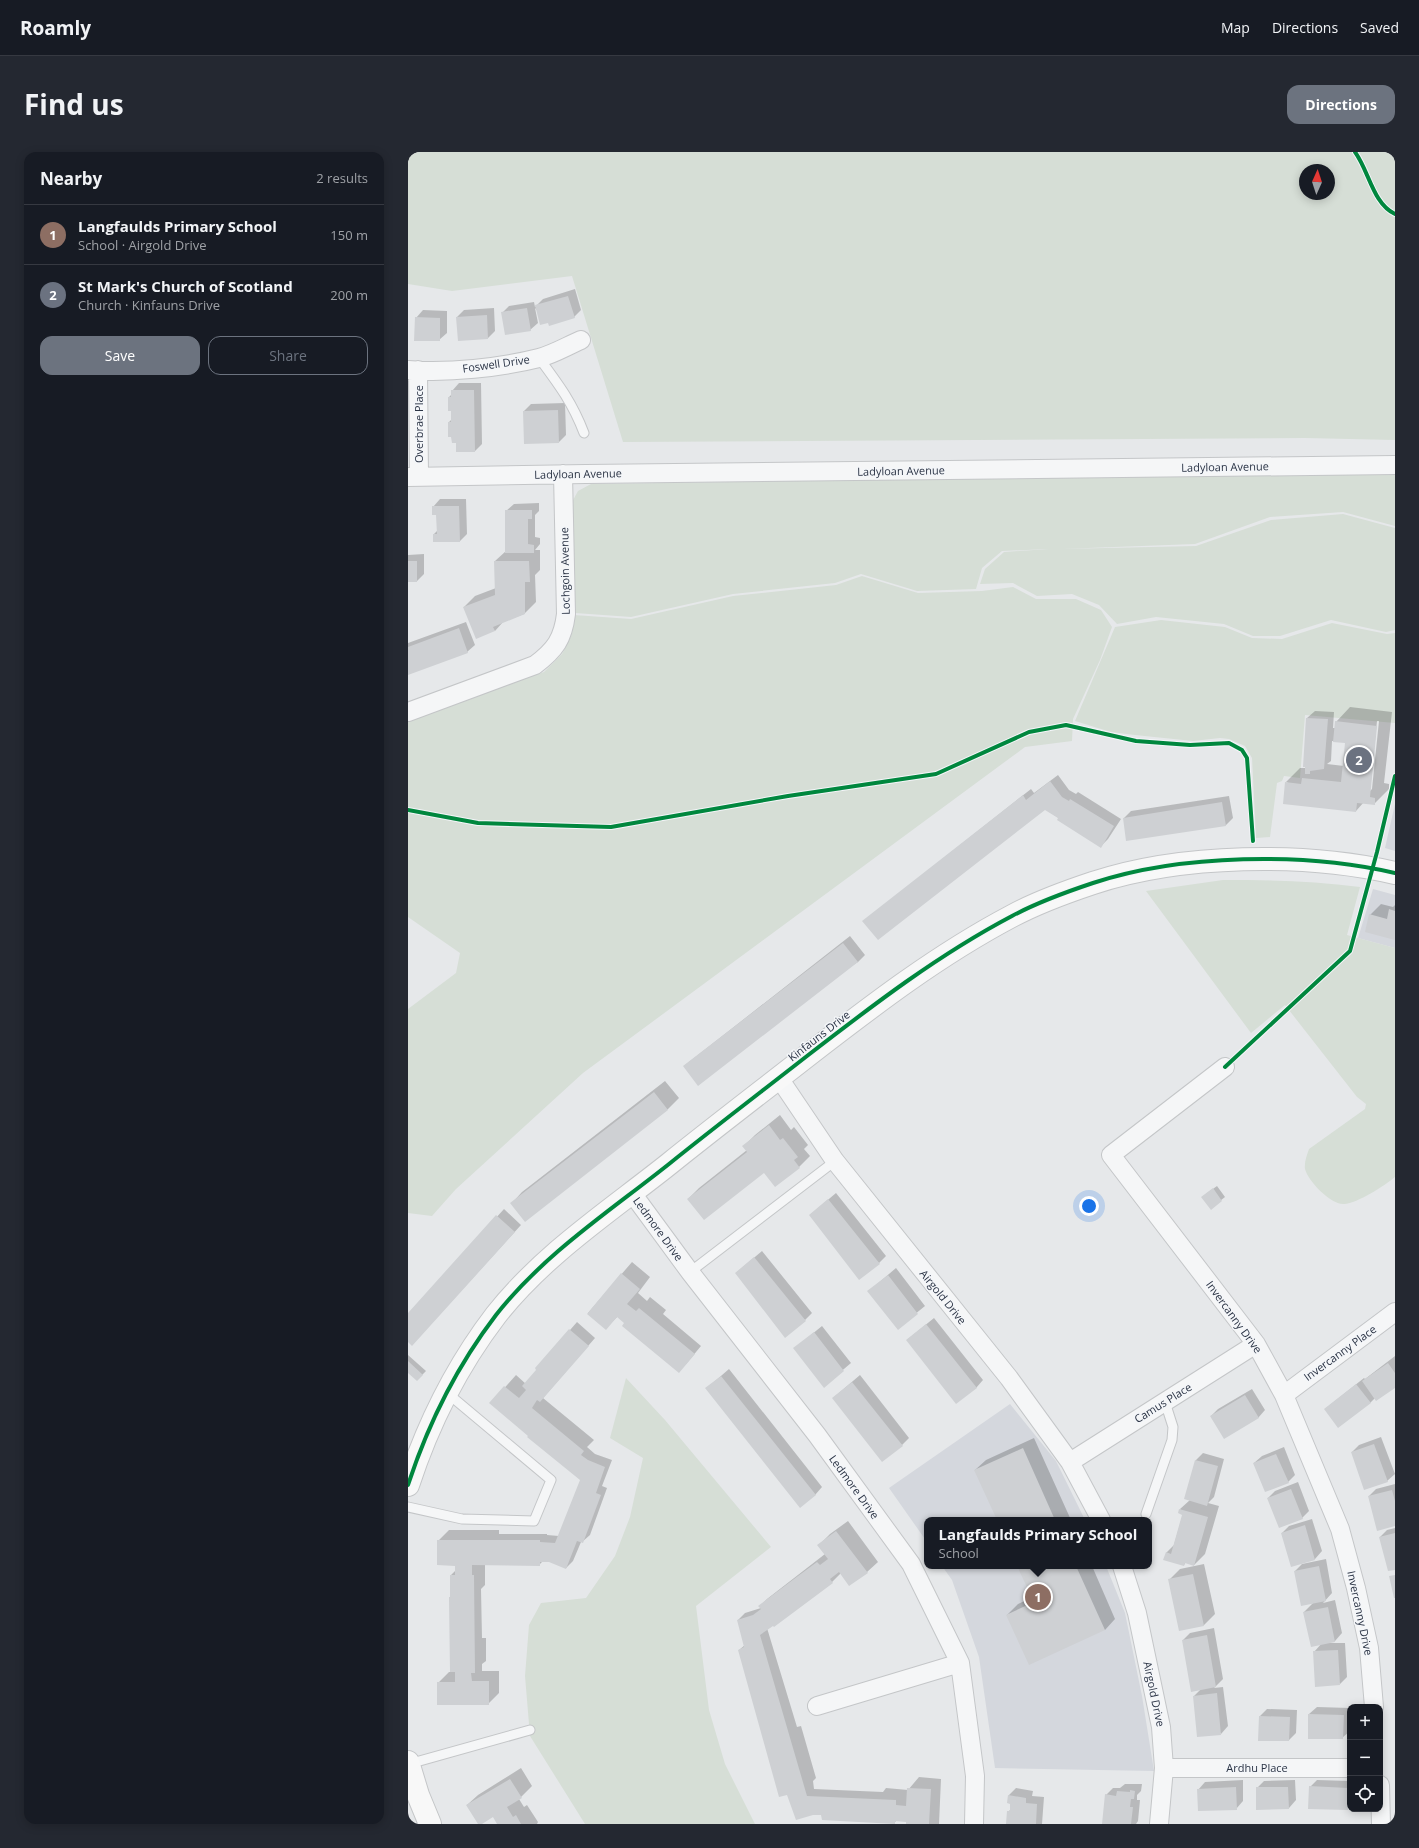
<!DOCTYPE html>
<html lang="en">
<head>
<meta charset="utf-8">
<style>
  :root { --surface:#171b24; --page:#242831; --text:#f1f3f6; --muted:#9ea1a6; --line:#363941; --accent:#6c737f }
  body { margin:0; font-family:"Open Sans",sans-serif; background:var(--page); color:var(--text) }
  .controls { position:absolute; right:12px; bottom:12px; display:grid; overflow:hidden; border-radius:8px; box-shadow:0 2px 10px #0003 }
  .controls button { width:36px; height:36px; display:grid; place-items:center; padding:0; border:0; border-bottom:1px solid var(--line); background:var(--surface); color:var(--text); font:20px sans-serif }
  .compass { position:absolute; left:891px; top:12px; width:36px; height:36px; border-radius:50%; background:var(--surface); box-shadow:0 2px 10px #0003; rotate:3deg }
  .you { position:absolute; left:681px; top:1054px; width:14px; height:14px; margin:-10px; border:3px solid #fff; border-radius:50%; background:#1a73e8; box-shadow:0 0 0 6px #1a73e833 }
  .badge { display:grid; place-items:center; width:26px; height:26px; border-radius:50%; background:var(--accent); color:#fff; font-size:13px; font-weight:700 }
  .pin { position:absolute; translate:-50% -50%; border:2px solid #fff; box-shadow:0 1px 4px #0006 }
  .popup { position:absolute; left:516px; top:1365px; width:228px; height:52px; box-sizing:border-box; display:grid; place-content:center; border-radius:8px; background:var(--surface); filter:drop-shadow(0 1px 3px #0005); font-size:13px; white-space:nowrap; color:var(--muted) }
  .popup b { font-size:15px; color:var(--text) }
  .popup::after { content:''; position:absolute; left:50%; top:100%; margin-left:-8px; border:8px solid transparent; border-top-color:var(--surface) }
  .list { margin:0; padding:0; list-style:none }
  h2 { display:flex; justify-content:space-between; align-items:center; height:52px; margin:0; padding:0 16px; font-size:17px }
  h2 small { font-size:13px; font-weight:400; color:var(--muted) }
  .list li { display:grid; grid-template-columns:26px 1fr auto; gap:12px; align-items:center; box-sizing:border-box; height:60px; padding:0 16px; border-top:1px solid var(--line) }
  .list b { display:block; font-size:15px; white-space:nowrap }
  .list p { margin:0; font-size:13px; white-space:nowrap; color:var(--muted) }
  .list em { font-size:13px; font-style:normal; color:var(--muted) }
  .actions { display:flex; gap:8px; padding:12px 16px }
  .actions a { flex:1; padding:9px 0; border:1px solid var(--accent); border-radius:12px; text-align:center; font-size:14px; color:var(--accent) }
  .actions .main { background:var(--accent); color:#fff }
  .icon { flex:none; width:22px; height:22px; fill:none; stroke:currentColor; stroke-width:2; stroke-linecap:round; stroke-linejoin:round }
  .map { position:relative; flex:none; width:987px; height:1672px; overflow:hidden; border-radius:12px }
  header { display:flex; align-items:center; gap:24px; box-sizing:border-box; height:56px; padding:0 20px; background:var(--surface); border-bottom:1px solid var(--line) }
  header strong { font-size:19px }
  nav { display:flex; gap:22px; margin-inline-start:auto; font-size:14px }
  .intro { display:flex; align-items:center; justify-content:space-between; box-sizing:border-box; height:96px; padding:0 24px }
  h1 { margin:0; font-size:28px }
  .button { padding:10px 18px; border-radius:12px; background:var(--accent); color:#fff; font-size:14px; font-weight:700 }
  main { display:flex; gap:24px; padding:0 24px }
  aside { flex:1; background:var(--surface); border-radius:12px; box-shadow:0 2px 10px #0003 }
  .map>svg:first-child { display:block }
  .built { fill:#d4d7dd }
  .green { fill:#d6ded6; fill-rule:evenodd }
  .shadow { fill:#0003; fill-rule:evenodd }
  .building { fill:#ced0d3 }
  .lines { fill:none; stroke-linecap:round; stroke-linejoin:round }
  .lane-casing { stroke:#c4c6c8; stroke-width:11 }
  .street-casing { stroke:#c4c6c8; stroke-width:20 }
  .secondary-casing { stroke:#c4c6c8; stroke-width:24 }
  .lane { stroke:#f5f6f7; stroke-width:9 }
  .street { stroke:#f5f6f7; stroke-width:18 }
  .secondary { stroke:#f8f8f8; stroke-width:22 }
  .cycleway-casing { stroke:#f4f6f9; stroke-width:6 }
  .cycleway { stroke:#00873e; stroke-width:4 }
  .labels { text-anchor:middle; stroke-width:3; stroke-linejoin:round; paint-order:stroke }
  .street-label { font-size:11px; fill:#2b3445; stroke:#f4f6f9 }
</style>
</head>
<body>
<header>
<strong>Roamly</strong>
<nav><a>Map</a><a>Directions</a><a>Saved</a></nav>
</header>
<div class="intro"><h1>Find us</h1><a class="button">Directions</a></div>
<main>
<aside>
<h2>Nearby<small>2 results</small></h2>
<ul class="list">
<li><span class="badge" style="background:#8d6e63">1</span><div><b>Langfaulds Primary School</b><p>School · Airgold Drive</p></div><em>150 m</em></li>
<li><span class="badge" style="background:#6b7280">2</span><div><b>St Mark's Church of Scotland</b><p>Church · Kinfauns Drive</p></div><em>200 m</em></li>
</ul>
<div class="actions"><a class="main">Save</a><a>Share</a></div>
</aside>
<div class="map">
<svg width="987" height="1672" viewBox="0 0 987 1672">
  <rect width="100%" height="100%" fill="#e6e8ea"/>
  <!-- built -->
  <path class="built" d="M987,652V699L977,696Z
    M965,737L987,743V796L950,786Z
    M602,1252L648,1309L677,1368H519V1390L481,1336Z
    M534,1414H698L717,1461L734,1544L746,1619L587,1616L571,1505L544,1428Z"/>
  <!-- green -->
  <path class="green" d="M0,0H987V288L897,286L215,290L164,124L44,139L0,132ZM897,18H921V42H897Z
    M987,320V374L935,360L862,365L787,392L653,397L788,394L863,368L935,362L987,376V478L978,480L923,468L872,484H845L816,472L748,465L709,472L691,453L664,442L629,444L605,431L572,432L577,417L596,400L640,397L594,399L574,416L568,437L509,439L453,422L427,431L325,442L223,465L167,461L164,350L170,339L183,332Z
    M454,424L510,441L574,439L605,435L628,447H668L693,458L704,475L692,508L665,567L664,589L617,595L175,921L48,1037L24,1064L0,1061V857L48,821L52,801L0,765V568L136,520L154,502L164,482L166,463L223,467L325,444L428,433Z
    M753,468L817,475L844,486L874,487L924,471L979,482L987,481V571L897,563L892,626L876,624L874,629L869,631L862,685L848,686L844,606L837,594L821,587L812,586L785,589L727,583L703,580L667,569L707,475Z
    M815,728C861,728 906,729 952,735L939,783L987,796V1025C976,1034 950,1051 936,1052C923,1053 900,1029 897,1017C896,1010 899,1003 901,997L957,957L958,952L949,945L877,853L843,881L738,739Z
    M218,1226L257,1268L363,1395L288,1454L301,1558L317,1612L347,1672H177L122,1584L117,1524L121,1473L133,1451L178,1446L207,1404L222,1365L235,1306L202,1286Z"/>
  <!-- shadow -->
  <path class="shadow" d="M167,137L173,158L166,165L140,170L127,156L130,171L122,178L94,161L101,154L126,150L127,155L135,147Z
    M86,156L87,179L80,186L51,188L49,165L56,158Z
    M15,158L39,159V181L31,188L8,166Z
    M51,231H73L74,292L67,299L49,290L41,270L44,267L41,245L44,242V239Z
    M157,251L158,283L151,290L116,259L123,252Z
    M32,347H58L59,382L52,389L26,382L30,378L29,362L25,355Z
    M131,351V359L127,363V385L132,386V392L127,398H132V418L127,423L128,450L116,462L95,470L87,479L56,455L67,444L88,436L87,409L98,399V359L106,352Z
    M16,402V422L9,429H0V403Z
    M58,470L67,493L59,500L0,522V491Z
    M942,555L984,560L976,631L981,632V637L966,652L956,650L948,659L878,630L892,616H898L899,566L907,559L926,560L925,576H927L928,570ZM969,569H971L964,637L962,639ZM924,589L939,590L936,614L919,612L923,609Z
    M650,623L661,638L668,642L670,640L713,667L700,687L693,694L637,657L456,769L623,637L626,641Z
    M821,644L825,666L818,673L716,666L723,659Z
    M973,752L985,755L987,753V787L962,763Z
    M442,784L457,803L450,810L276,914Z
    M257,929L271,946L260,957L117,1068L104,1051L114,1040Z
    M372,963L383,978L386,975L400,993L396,997L402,1004L391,1015L356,1019L280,1047L291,1036L339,998L336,994L347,983Z
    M809,1034L817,1045L803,1056L798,1042Z
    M428,1041L478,1104L471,1111L402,1063Z
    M96,1057L113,1073L11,1185L0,1189V1163Z
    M354,1099L404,1161L397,1168L328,1121Z
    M224,1110L242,1125L230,1141L239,1149L242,1145L258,1158L255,1162L293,1194L278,1212L210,1164L198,1176L180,1161Z
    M488,1116L517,1154L490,1176L461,1139Z
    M526,1166L575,1228L568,1236L499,1188Z
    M169,1170L187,1186L135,1246L186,1288L179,1295L187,1302L204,1308L194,1334L199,1336L182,1383L174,1390H173L165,1409L158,1416L142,1409H135L131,1413L77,1412V1433L73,1437L74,1486H78V1509L74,1512V1519H91V1541L80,1552L30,1531L41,1520H43V1423L48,1418V1413L30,1389L41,1378H91V1382H139V1383L151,1384L173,1328L83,1251L108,1223L118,1232L130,1217L129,1216Z
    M414,1174L443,1211L416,1234L387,1196Z
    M0,1203L18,1219L9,1228L0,1219Z
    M987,1204V1235L967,1246L962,1251L917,1257L956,1226L957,1227Z
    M321,1217L414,1335L407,1343L299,1236Z
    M452,1223L501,1286L494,1293L425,1246Z
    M844,1237L857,1258L850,1266L803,1264L810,1257Z
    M973,1285L987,1322L979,1329L944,1300L951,1293Z
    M626,1286L663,1368H590L567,1318L578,1308Z
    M876,1295L887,1323L880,1330L846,1311L854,1304Z
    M795,1301L816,1307L806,1345L800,1351L811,1354L797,1402L786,1413L778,1410L776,1413L758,1401L766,1393L775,1362L772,1357L782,1348L788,1308Z
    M890,1330L901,1359L894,1366L860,1346L867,1339Z
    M987,1332V1373L961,1344L968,1337Z
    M904,1367L914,1399L907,1407L884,1414L874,1381L881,1374Z
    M440,1369L470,1410L459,1420L433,1421L424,1430L359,1476L389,1575L393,1574L408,1626L405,1629L406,1637L475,1640L478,1636L500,1638L511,1625L533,1627L531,1672H499V1669L489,1668L486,1671L405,1662L331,1498L337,1493L330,1468L337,1461L353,1456L352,1454L359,1447L417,1402L411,1393L422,1382Z
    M987,1376V1417L972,1385L979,1378Z
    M918,1407L924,1441L915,1451L927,1448L934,1481L927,1489L916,1491H937L939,1525L932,1532L906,1500L914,1491L896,1460L906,1450L887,1419L894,1412Z
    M796,1412L807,1462L796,1473L772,1478L761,1428L772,1417Z
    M611,1414H684L707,1467L697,1478L599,1463L610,1452L625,1445Z
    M806,1476L815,1527L806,1536L815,1535L820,1574L813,1582L786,1544L793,1537L775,1488L782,1481Z
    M909,1555L942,1556V1579L934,1586L901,1562Z
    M859,1557L889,1558L888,1581L881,1588L852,1564Z
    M113,1616L124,1634L111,1647L116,1655L119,1653L130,1670L129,1672H90L85,1664L71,1672L59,1653L70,1643Z
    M835,1628V1649L828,1657L790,1638L797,1630Z
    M887,1628L888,1648L881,1656L849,1636L856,1629Z
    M909,1628L942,1629V1654L939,1657L902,1635Z
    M717,1632H734L733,1639L729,1643V1648H732L730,1669L728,1672H695L698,1643L705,1636H712Z
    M608,1636L625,1639L624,1644L636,1645L634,1672H599L600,1660L603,1657L601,1643Z"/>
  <!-- building -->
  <path class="building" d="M160,144L167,166L141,174L140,171L132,173L127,153Z
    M119,156L123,179L97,183L93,160Z
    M79,163L80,187L50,189L48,165Z
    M7,165L32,166V189H6Z
    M43,238H66L67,300H48V291H44L43,285H40V270H43V259H40V245H43Z
    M150,258L151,291L116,292L115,259Z
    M24,354H51L52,390H25V382H29L28,363H24Z
    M97,358H124V367H120V392L126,393V401H97Z
    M0,409H9V430H0Z
    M86,409H121L122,430H117V462L85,475L87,479L68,487L55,455L87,443Z
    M51,476L60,501L0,523V495Z
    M898,566L920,567L916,617L902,619V622H897V615H895Z
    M927,569L969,574L962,645L967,646V653L949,651L948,660L875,652L877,630L893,632L894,626L933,630L937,591L925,590Z
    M642,629L654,645L661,649L662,647L706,674L693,696L649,668L650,666L637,658L470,788L454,769L615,643L618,648Z
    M814,650L818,674L718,689L715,666Z
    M981,757L987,759V788L957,780L961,762L979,767Z
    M435,791L450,810L290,934L275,914Z
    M246,940L260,958L117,1070L102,1051Z
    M361,973L372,988L375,986L390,1005L386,1008L392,1016L367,1035L356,1021L296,1068L279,1047L339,1000L334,994Z
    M805,1036L814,1049L803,1058L793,1045Z
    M420,1047L472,1112L451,1128L401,1063Z
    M88,1063L107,1080L4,1194L0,1190V1161Z
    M346,1105L398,1169L377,1186L327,1121Z
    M213,1121L232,1137L219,1152L228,1159L231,1156L287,1202L271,1221L214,1174L216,1171L209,1165L198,1178L179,1162Z
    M480,1123L510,1162L490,1178L459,1139Z
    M518,1172L569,1236L548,1252L498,1188Z
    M161,1177L181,1194L132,1250L129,1248L124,1256L176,1299L173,1303L180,1308L197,1315L188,1341L193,1343L175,1391L169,1389L158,1417L141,1410H132V1414L64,1413V1423H66L67,1521H63L64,1529H81V1553H29V1530H47V1520H42L41,1445H42V1423H47V1414L29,1413V1388H132V1390L147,1391L172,1328L119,1285L120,1284L81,1251L96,1234L111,1246L118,1238L114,1234L128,1218L127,1216Z
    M406,1180L436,1219L416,1236L385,1196Z
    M0,1209L15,1223L9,1229L0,1221Z
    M980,1211L987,1221V1236L968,1249L954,1229Z
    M313,1224L408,1343L392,1356L297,1236Z
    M444,1230L495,1294L474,1310L424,1246Z
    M948,1232L963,1251L930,1276L916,1257Z
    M837,1243L851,1266L816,1287L802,1264Z
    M966,1292L980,1330L956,1338L943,1300Z
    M615,1296L647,1368H589L566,1318Z
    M868,1302L881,1331L857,1340L845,1311Z
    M787,1308L810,1314L799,1354L776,1347Z
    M883,1337L895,1367L871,1376L859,1346Z
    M984,1338L987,1349V1374L969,1379L960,1344Z
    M771,1357L800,1365L786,1414L777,1411L776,1414L755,1408L758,1400L763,1402L774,1363L770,1361Z
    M897,1373L907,1408L883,1415L873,1381Z
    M428,1379L460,1421L441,1434L431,1420L422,1427L425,1431L366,1475L365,1474L352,1483L399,1644L488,1648V1653L498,1654L499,1636L523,1637L521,1672H498V1670L487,1669V1672L414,1668L413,1663H405L388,1668L379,1643L371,1645L330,1498L336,1495L329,1468L345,1463L353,1457L350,1454L390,1424L409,1410L412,1413L420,1407L409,1393Z
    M987,1381V1418L980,1419L971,1385Z
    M609,1414H668L697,1478L621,1513L598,1463L626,1450Z
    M911,1414L918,1449L893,1454L886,1419Z
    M785,1422L796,1474L771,1479L760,1427Z
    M987,1423V1446H986L981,1424Z
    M920,1455L927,1490L903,1495L895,1460Z
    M799,1483L808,1535L783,1540L774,1488Z
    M930,1498L932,1533L907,1535L905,1499Z
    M809,1541L813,1583L789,1585L785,1544Z
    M900,1562L936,1563L935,1587H900Z
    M851,1564L882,1565L881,1589H850Z
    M102,1627L114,1646L99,1655L105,1665L108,1663L113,1672H89L85,1665L74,1672H70L58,1653Z
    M901,1634L940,1636V1658L900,1657Z
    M828,1635L829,1658L790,1659L789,1637Z
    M848,1635H880L881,1657L848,1658Z
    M722,1638L727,1639L726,1647H723L722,1655H725L723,1672H694L697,1642L708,1644L709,1639L722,1640Z
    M600,1643L618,1646V1651L629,1652L628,1672H598L599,1659H602V1652L599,1651Z"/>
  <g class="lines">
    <!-- lane casing -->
    <g class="lane-casing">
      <path id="lane" d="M131,206C151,233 164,250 176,281
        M282,1120L427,1009
        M0,1355L54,1367L126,1369L143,1328L38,1240
        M738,1362L764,1288L765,1275L757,1250
        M1,1612L122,1578"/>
    </g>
    <!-- street casing -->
    <g class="street-casing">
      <path id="street" d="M0,218C41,221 91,216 131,206C146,202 159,194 173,188
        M10,218L11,325
        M0,325L178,322L987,313
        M0,560L127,513C147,498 155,487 158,462L155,322
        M817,915L703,1003L848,1192L876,1243L932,1377L948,1436L961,1496L966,1555
        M371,926L427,1009L601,1226L662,1310L693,1368
        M224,1041L282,1120L409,1283L503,1412L552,1511L567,1624L566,1672
        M876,1243L987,1160
        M662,1310L848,1192
        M714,1414L729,1461L753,1575L756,1616L751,1672
        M409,1554L552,1511
        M756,1616H942
        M972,1633L973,1672"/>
    </g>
    <!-- secondary casing -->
    <g class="secondary-casing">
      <path id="secondary" d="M0,1333C20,1272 49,1214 88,1163C136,1102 202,1059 261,1012C307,975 353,940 399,904C465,853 530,803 604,764C630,750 658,740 685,731C773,702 897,700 987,721
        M0,1610L10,1643L22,1672"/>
    </g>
    <!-- lane -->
    <use href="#lane" class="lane"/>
    <!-- street -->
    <use href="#street" class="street"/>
    <!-- secondary -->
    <use href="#secondary" class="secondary"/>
    <!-- cycleway casing -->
    <g class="cycleway-casing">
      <path id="cycleway" d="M947,0C961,19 965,52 987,62
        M0,658L70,671L203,675L380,644L528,622L621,580L658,573L728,589L782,593L821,591L834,598L839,606L845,689
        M817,915L942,799L969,700L987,624
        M0,1333C20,1272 49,1214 88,1163C136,1102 202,1059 261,1012C307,975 353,940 399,904C465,853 530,803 604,764C630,750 658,740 685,731C773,702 897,700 987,721"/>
    </g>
    <!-- cycleway -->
    <use href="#cycleway" class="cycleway"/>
  </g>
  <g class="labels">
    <!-- street labels -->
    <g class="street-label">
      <text transform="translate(88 212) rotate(-8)" y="4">Foswell Drive</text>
      <text transform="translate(11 272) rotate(-90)" y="4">Overbrae Place</text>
      <text transform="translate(817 315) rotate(-1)" y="4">Ladyloan Avenue</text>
      <text transform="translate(493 319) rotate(-1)" y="4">Ladyloan Avenue</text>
      <text transform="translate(170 322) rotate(-1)" y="4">Ladyloan Avenue</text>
      <text transform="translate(157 419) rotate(-91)" y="4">Lochgoin Avenue</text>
      <text transform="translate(411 884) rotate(-38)" y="4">Kinfauns Drive</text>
      <text transform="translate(250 1077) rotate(54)" y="4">Ledmore Drive</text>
      <text transform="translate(535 1145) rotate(51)" y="4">Airgold Drive</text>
      <text transform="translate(826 1165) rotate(54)" y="4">Invercanny Drive</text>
      <text transform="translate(932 1201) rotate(-36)" y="4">Invercanny Place</text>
      <text transform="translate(755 1251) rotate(-32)" y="4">Camus Place</text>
      <text transform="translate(446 1335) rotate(54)" y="4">Ledmore Drive</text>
      <text transform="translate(952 1461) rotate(78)" y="4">Invercanny Drive</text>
      <text transform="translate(746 1542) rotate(78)" y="4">Airgold Drive</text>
      <text x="849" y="1620">Ardhu Place</text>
    </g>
  </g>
</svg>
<div class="controls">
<button>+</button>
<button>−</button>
<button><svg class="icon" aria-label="locate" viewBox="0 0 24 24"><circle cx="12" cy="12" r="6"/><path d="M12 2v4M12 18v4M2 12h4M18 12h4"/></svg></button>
</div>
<svg class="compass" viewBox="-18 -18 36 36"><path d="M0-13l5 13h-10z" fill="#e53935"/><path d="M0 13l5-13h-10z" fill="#9ea1a6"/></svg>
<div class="you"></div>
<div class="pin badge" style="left:630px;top:1445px;background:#8d6e63">1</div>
<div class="popup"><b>Langfaulds Primary School</b>School</div>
<div class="pin badge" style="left:951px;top:608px;background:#6b7280">2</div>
</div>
</main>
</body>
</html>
